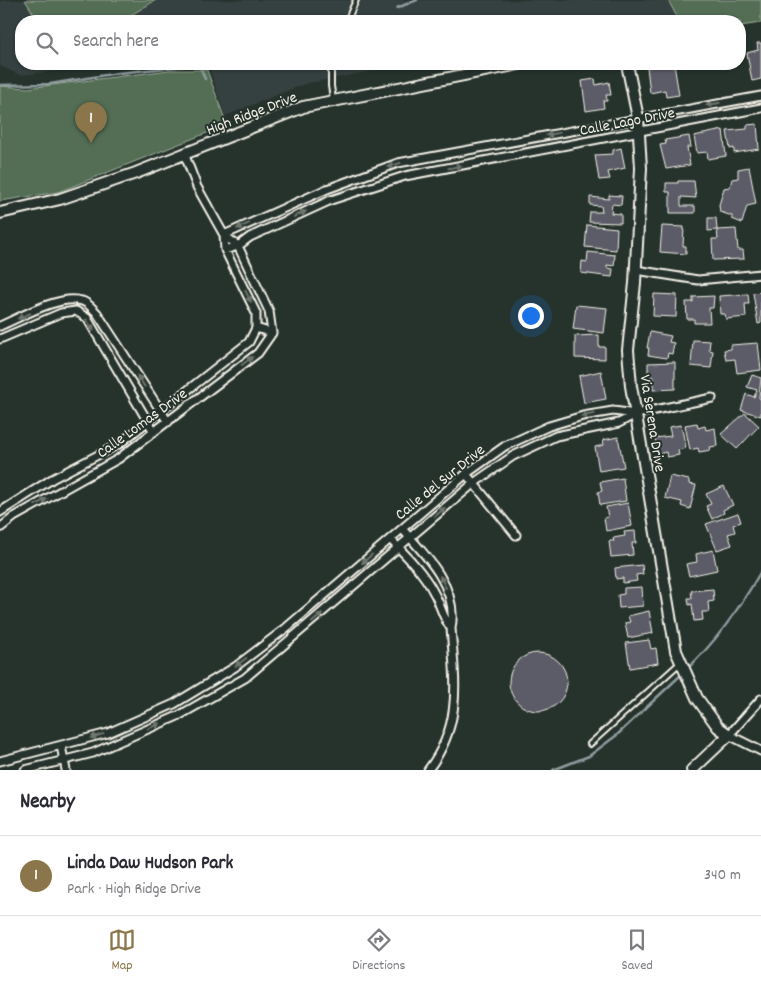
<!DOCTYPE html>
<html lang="en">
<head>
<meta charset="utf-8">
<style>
  :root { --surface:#fff; --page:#f7f7f7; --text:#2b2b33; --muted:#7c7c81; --line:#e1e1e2; --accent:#8a764a }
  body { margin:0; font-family:Dekko,sans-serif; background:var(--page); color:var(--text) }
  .you { position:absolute; left:530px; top:315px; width:18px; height:18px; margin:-12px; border:4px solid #fff; border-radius:50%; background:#1a73e8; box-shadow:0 0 0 8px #1a73e833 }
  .badge { display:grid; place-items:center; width:32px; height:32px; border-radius:50%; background:var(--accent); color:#fff; font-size:16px; font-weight:700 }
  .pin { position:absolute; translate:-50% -41px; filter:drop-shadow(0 1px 2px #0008) }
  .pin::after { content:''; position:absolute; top:26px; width:18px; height:15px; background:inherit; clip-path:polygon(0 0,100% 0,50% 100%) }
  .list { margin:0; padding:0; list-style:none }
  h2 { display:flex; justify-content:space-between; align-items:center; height:65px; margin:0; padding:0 20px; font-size:21px }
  h2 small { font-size:16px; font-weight:400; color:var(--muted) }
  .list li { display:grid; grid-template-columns:32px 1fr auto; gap:15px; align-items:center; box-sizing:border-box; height:80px; padding:0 20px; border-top:1px solid var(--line) }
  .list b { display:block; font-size:19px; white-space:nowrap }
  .list p { margin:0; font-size:16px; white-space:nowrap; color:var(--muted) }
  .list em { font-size:16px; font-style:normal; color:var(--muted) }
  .icon { flex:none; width:28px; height:28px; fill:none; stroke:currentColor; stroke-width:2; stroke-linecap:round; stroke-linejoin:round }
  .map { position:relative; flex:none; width:761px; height:770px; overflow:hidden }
  .search { position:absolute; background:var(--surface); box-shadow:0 1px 4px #0004; left:15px; right:15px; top:15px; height:55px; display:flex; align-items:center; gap:12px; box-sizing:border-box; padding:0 18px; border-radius:20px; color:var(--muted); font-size:19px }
  .sheet { height:145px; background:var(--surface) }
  nav { display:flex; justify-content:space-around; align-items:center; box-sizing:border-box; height:70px; border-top:1px solid var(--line); background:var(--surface); font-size:14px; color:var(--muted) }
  nav a { display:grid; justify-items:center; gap:2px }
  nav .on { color:var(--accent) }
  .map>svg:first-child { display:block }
  .built { fill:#363f3f }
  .green { fill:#536e55; stroke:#a4b09e }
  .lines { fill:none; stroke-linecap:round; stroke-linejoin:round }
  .stream { stroke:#8f9c9f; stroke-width:2.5 }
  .building { fill:#5c5c68; stroke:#f4f1e8 }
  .lane-casing { stroke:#f4f1e8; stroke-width:8 }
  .street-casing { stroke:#f4f1e8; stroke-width:11 }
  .secondary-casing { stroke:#f4f1e8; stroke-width:14 }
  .lane { stroke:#26332d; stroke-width:4 }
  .street { stroke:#26332d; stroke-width:7 }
  .secondary { stroke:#26332d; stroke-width:10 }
  .oneway { fill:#6e766e }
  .labels { text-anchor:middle; stroke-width:4; stroke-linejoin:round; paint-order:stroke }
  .street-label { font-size:16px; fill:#f4f1e8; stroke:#26332d }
</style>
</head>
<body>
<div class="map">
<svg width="761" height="770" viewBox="0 0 761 770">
  <rect width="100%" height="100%" fill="#26332d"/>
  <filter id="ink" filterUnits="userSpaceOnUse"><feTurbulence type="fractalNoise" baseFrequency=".02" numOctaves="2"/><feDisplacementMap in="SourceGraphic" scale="10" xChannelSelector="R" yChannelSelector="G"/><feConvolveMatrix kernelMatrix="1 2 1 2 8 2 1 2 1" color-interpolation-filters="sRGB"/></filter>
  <g filter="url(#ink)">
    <!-- built -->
    <path class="built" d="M3,0H668L676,15L674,21H21V64H119L20,75L0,66V2Z
      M208,64H408L304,84L225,116Z"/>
    <!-- green -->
    <path class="green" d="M25,0H156L121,21H38Z
      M668,0H761V23L740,26V21H674L676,15Z
      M170,70H207L227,125L58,192L0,201V86L28,88Z"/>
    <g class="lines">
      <!-- stream -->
      <path class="stream" d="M397,8L417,0
        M199,64L205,79
        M0,85L50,84L118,73L205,64
        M687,669C717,641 741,606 761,571
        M553,770L589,756L617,735L683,673"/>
    </g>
    <!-- building -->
    <path class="building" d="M757,43H761V79L752,81L747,53L758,50Z
      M674,64L679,95L666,97L665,90L650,93L647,67Z
      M595,79L596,85L609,82L611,95H606L607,101H603L604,108L586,111L582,81Z
      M757,124L759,149L734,153V148L730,149L727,131L747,129V125Z
      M723,130L726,156L708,159L707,152L697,153L694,136Z
      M689,136L691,147H687L690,165L666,169L660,145L666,144L665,140Z
      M621,148L625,168L608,172L610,179L599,180L595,155L613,154V150Z
      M749,167L756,204L747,206L742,223L732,219V216L720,212L719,205L724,188L730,187L732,179L738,178V169Z
      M678,181H694L696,198L681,197V206H695V213H670V192H666V183H678Z
      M609,195L622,196L621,205L612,204L611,213L621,214V223L589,222L590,212H602L601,206L590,205V197L609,199Z
      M708,218H716L717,230L708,231Z
      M587,225L617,228L616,250L585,247Z
      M662,226L684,227L683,246H686V254L660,252Z
      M736,229L738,250H743L744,259L713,260L712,239H718L717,230Z
      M588,252L615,255L614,266L607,265V268L613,269L612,277L581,273L582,261L587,262Z
      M761,292V323L758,324L753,293Z
      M654,294L677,295L676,317L653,316Z
      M748,294L749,304H745L746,317L726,319L725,314H720L719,296Z
      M714,296L713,308H709L710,323H694V319H687L686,302H693V297Z
      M576,305L607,308L604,333L573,329Z
      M650,332L671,336L669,342L674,343L672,354L668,353L667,358L648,355L649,348H647Z
      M599,335V347H605V359L575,358V336Z
      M693,340L710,341L709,350L713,351L711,368L691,366Z
      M758,343L761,370L737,373L735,359L726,360L724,350L731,349V345Z
      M675,362V389L653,390V377H648V363Z
      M601,371L606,399L584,403L579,376Z
      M752,375L761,378L759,398L761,399V416L741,410L746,394L754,397L757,390L747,387Z
      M745,413L759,426L737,449L721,434Z
      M697,423L698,428L705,426L706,430L715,428L717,446L710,447L711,450L699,452L698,448L690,450L685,425Z
      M681,425L686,448L678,450L679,455L667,457L666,452L658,454L655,438L671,436L669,427Z
      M618,437L624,467L599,471L595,447L604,445L603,440Z
      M670,476L689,480V484L696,485L690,509L681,506L682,502L665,498Z
      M623,478L626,501L600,505L598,492L602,491L600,482Z
      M724,486L733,505L723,510L724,513L712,519L706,506L711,504L706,494Z
      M628,503L632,526L606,531L604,518L608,517L606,507Z
      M738,513L741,522L733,525L735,532L728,534L732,545L717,550L706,524Z
      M635,531L636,543H632L633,555L611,557L609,541H614L613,538L625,536L624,532Z
      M713,550L717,570L689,576L686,564L697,562L696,554Z
      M642,565L643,574L636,575L637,581L623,583V578L616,579L615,568Z
      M642,587L643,606L619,608L618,595L624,594V588Z
      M713,589L714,601L708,602L709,612H702L703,620L694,621L692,604L689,605L688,598H692L691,591Z
      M649,611L653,633L628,638L625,623L630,622L628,616Z
      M649,640L651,649L656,648L658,663L630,668L626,643Z
      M509 682a29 29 0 1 1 58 0a29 29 0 1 1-58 0Z"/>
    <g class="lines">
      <!-- lane casing -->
      <g class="lane-casing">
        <path id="lane" d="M347,21L356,0
          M331,64V86L333,99
          M590,744L680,663"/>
      </g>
      <!-- street casing -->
      <g class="street-casing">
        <path id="street" d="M224,235L327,189L398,163L761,96
          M225,250L238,246L250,237L331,200L405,176L761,108
          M636,270L698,280L761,274
          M0,326C21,317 60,294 82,301C87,302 93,309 97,313L168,422
          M256,328L272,333
          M0,339L61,313L76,311L87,318L154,432
          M466,474L516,535
          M0,512L52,479L119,444L249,342L256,328V313L225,250L224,235L197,187L184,153
          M0,528L14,517L118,459L258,353L272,333L269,311L238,246L224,235
          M402,529C427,556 459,589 451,628C455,682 463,724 428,770
          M390,539C406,555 424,573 434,593C441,605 442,617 451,628
          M761,699L729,735L761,751
          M61,746L66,770
          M0,761L108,733L174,704L235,667L286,628L466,474L505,446L549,426L583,416L613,411L636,414
          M25,770L93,753L180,715L245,678L474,483L513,456L556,436L619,423L636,414L712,398"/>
      </g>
      <!-- secondary casing -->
      <g class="secondary-casing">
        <path id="secondary" d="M627,64L638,118L641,168L635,283L628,350L631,386L676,651L697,698L718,727L729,735L692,770
          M0,213L60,199L136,173L303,107L519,64"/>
      </g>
      <!-- lane -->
      <use href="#lane" class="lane"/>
      <!-- street -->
      <use href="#street" class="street"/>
      <!-- secondary -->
      <use href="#secondary" class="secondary"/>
    </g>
    <!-- one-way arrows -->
    <defs><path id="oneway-solid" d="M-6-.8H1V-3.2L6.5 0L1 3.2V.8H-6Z" transform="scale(1.25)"/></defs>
    <g class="oneway">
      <use href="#oneway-solid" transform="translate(713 104) rotate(170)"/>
      <use href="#oneway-solid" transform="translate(553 134) rotate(169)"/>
      <use href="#oneway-solid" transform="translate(394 165) rotate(163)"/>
      <use href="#oneway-solid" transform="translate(455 167) rotate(-11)"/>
      <use href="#oneway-solid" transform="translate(300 214) rotate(-25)"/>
      <use href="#oneway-solid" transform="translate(243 226) rotate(156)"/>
      <use href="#oneway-solid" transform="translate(248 296) rotate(64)"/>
      <use href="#oneway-solid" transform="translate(24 316) rotate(157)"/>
      <use href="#oneway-solid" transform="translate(90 325) rotate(57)"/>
      <use href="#oneway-solid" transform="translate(247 361) rotate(-37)"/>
      <use href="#oneway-solid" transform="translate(141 381) rotate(-123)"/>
      <use href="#oneway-solid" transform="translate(588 415) rotate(169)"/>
      <use href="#oneway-solid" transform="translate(41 502) rotate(-29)"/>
      <use href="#oneway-solid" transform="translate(440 512) rotate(-41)"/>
      <use href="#oneway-solid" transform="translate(367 559) rotate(139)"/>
      <use href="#oneway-solid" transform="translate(443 582) rotate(-116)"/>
      <use href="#oneway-solid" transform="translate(317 618) rotate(-41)"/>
      <use href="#oneway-solid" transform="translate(241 662) rotate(143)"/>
      <use href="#oneway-solid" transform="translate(154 726) rotate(-24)"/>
      <use href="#oneway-solid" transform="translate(97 736) rotate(163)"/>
    </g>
  </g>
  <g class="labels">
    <!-- street labels -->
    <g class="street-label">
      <text transform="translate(251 112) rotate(-21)" y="6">High Ridge Drive</text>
      <text transform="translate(627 120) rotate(-11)" y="6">Calle Lago Drive</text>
      <text transform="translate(141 422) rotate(-36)" y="6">Calle Lomas Drive</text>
      <text transform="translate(654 423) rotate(81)" y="6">Via Serena Drive</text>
      <text transform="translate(439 481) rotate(-39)" y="6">Calle del Sur Drive</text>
    </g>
  </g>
</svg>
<div class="you"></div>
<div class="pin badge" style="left:91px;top:143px">1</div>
<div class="search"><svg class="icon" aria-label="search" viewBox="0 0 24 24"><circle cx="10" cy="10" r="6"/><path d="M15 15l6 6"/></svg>Search here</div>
</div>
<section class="sheet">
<h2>Nearby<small></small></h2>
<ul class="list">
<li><span class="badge">1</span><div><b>Linda Daw Hudson Park</b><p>Park · High Ridge Drive</p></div><em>340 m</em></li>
</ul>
</section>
<nav>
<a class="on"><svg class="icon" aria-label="map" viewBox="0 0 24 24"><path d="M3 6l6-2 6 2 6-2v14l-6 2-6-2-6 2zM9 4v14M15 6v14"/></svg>Map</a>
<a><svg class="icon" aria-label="directions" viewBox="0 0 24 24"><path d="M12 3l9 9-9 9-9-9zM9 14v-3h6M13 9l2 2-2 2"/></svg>Directions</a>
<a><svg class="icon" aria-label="saved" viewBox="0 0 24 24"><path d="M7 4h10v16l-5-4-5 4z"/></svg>Saved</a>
</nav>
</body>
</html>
